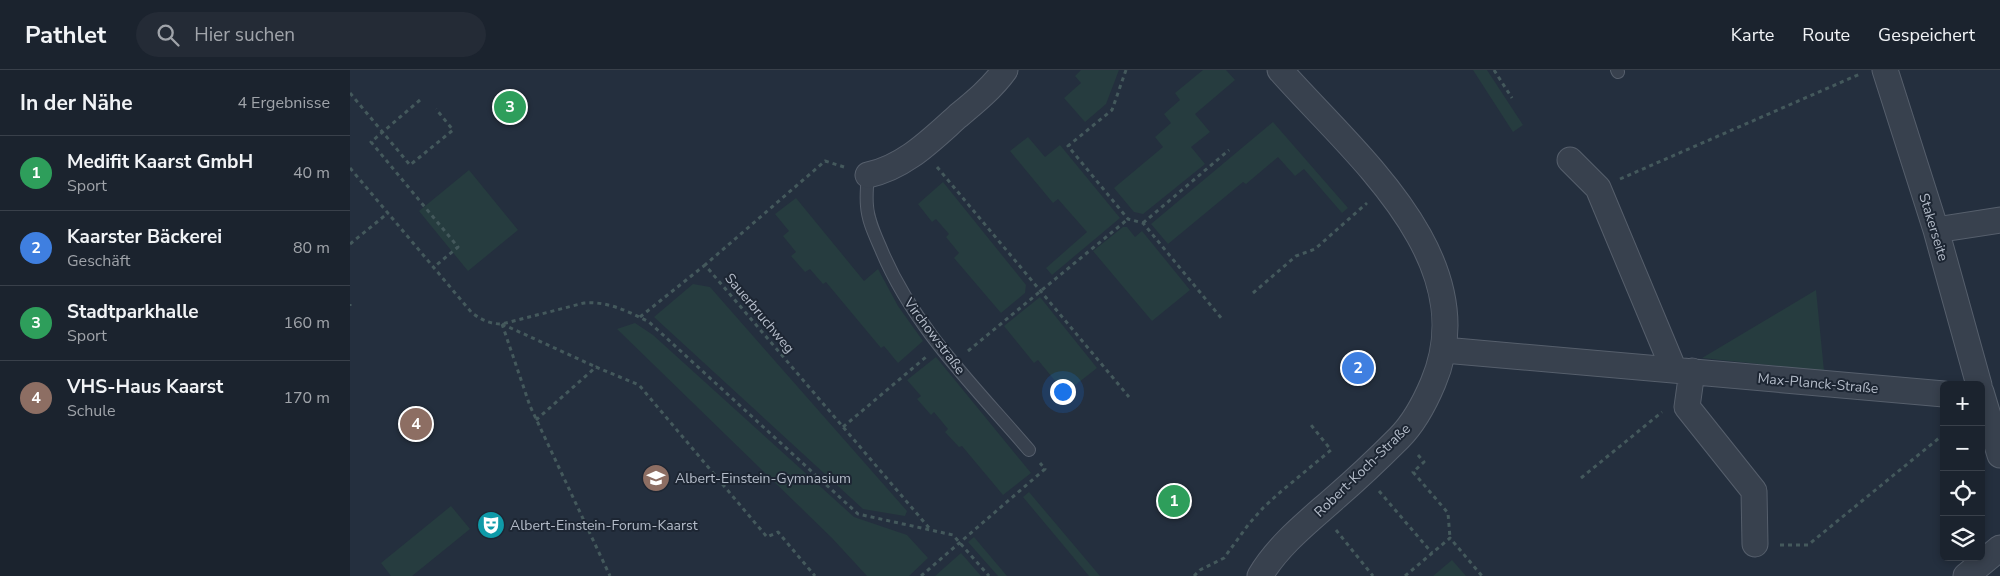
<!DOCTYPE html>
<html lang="de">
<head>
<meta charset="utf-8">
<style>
  :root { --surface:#1b232e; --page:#242b36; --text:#f1f3f6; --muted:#a0a4aa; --line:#39404a; --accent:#8ab4f8 }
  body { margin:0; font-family:"Nunito Sans",sans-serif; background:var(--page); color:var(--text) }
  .controls { position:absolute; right:15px; bottom:15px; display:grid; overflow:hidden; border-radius:8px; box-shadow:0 2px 8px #0003 }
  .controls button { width:45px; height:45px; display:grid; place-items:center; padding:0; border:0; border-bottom:1px solid var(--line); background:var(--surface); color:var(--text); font:25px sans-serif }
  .you { position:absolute; left:712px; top:321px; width:18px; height:18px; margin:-12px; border:4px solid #fff; border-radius:50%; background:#1a73e8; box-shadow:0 0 0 8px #1a73e833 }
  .badge { display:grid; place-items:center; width:32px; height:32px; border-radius:50%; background:var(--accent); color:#fff; font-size:16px; font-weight:700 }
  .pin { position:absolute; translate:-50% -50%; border:2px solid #fff; box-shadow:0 1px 5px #0006 }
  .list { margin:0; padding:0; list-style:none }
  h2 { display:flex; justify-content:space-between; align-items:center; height:65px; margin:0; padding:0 20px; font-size:21px }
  h2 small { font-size:16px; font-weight:400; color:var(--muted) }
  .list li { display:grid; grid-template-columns:32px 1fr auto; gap:15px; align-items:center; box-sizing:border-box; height:75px; padding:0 20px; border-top:1px solid var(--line) }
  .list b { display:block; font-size:19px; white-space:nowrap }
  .list p { margin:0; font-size:16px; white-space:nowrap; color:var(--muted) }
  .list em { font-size:16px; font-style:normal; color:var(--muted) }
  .icon { flex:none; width:28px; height:28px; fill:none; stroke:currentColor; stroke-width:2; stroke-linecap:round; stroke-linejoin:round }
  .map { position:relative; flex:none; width:1650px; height:506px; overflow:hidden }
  header { display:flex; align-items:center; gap:30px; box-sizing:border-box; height:70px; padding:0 25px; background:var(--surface); border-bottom:1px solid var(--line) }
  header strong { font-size:24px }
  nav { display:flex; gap:28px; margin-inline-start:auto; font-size:18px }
  .search { width:350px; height:45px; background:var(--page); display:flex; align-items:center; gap:12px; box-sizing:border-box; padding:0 18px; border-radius:28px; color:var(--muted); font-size:19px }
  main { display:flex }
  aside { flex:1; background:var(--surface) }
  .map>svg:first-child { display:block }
  .green { fill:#263c3f }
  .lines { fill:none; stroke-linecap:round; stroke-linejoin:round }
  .service-casing { stroke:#565f6c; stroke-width:14 }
  .minor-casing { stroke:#565f6c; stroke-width:27 }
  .path { stroke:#44595c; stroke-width:3; stroke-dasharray:4 4; stroke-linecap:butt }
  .service { stroke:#38414e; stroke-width:12 }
  .minor { stroke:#38414e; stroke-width:25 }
  .labels { text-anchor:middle; stroke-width:4; stroke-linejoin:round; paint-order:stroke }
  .street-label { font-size:14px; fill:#b4bcc9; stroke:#1d2633 }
  .poi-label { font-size:14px; fill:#b4bcc9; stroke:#1d2633; text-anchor:start }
</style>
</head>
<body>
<header>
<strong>Pathlet</strong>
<div class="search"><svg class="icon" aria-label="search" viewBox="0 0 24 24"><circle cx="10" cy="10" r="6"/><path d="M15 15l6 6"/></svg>Hier suchen</div>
<nav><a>Karte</a><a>Route</a><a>Gespeichert</a></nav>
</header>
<main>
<aside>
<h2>In der Nähe<small>4 Ergebnisse</small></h2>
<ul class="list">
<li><span class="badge" style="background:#2e9e5b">1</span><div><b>Medifit Kaarst GmbH</b><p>Sport</p></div><em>40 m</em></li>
<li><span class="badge" style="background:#3f7fe0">2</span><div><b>Kaarster Bäckerei</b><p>Geschäft</p></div><em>80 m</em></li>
<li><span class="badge" style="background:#2e9e5b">3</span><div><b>Stadtparkhalle</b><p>Sport</p></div><em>160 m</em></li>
<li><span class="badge" style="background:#8d6e63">4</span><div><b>VHS-Haus Kaarst</b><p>Schule</p></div><em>170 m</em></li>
</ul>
</aside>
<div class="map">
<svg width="1650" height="506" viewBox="0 0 1650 506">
  <rect width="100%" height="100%" fill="#242f3e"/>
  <!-- green -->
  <path class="green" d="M731,0H769L756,34L735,52L714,28L731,13L725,6Z
    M853,0H876L885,10L845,44L860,62L841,77L855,94L793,144L784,142L764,118L813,77L805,67L821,53L814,44L830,30L825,23Z
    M1123,0H1137L1173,55L1163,62Z
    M923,52L998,138L992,143L954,99L945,106L928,87L896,114L893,112L818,174L801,154Z
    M678,67L695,87L710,75L770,148L702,205L696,198L737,162L708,129L703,133L660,81Z
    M119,100L168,160L118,201L69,141Z
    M593,112L676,215L675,223L651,243L604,188L609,183L596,167L599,164L586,149L582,152L568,134Z
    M446,128L514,211L528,199L548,236L573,271L548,293L534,276L531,278L476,212L473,214L460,199L455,202L441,186L446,182L433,166L439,161L425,144Z
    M773,157H777L785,167L792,161L840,220L802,251L743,181Z
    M343,214L360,217L557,441L555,446L513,439L304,247Z
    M1466,220L1474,301L1352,288Z
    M690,227L747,298L715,323L688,290L684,293L654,256Z
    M285,253L303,265L504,447L557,465L578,488L559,506H517L482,468L267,259Z
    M586,287L681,403L653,425L612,376L609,377L595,362L598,359L584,342L581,345L567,329L571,326L557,310Z
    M679,422L750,506H739L673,427Z
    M101,436L120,459L62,506H41L31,493Z
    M624,467L657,506H648L618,472Z
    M611,483L631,506H585Z
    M1102,490L1116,506H1083Z"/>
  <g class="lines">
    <!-- service casing -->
    <g class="service-casing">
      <path id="service" d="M1267,0L1268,2
        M518,105C517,115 516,126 517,136C518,151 525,165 531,179C563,257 625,317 679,380"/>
    </g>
    <!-- minor casing -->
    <g class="minor-casing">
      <path id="minor" d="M1535,0L1586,160L1629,315
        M1220,90L1248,118L1324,300
        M518,105C555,97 581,70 608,46C625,32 642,18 655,0
        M1586,160L1650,150
        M1094,280L1594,324
        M1342,301L1337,337L1404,421L1405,474
        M1631,322L1650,385
        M910,506C928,475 959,451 986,427C1008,408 1029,388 1049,368C1064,353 1075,332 1083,313C1136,189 1002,82 930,0
        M1616,506L1650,478"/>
    </g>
    <!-- path -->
    <path class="path" d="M776,0L762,40L718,76L778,149L793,153L872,249
      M1144,0L1162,28
      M0,23L60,95L103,60L86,39
      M70,30L21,72L108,177L84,197
      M494,97L475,91L355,195L580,459
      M587,97L779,327
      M0,98L122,243C132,250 140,254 152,254L234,233C257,231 278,241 299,252L508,444L603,465L639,506
      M1270,109L1510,4
      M793,153L879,80
      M0,174L38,143
      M903,223L946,186L965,179L1017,133
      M0,234V236
      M290,247L355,195
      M152,254L180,336L260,506
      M152,254L246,297
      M618,281L778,149
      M186,350L246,297L289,315L417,467L428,462L465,506
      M493,357L576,287
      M1068,385L1074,392L1063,402L1098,443L1100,468
      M1231,408L1312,342
      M1029,421L1082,483
      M986,460L1023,506
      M1430,475H1458L1594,364
      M571,506L695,399L690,393
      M844,506L850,500L874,488L898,455L913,438L928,424L981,380L961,355
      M1055,506L1100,468L1132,506"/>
    <!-- service -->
    <use href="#service" class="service"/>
    <!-- minor -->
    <use href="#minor" class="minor"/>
  </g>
  <!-- icons -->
  <defs>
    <g id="school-disc" transform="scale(1.4375)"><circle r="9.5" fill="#8d6e63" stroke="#1d2633"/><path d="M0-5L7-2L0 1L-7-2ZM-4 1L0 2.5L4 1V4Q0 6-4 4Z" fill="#fff"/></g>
    <g id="theatre-disc" transform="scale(1.4375)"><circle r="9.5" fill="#0f9aa8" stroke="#1d2633"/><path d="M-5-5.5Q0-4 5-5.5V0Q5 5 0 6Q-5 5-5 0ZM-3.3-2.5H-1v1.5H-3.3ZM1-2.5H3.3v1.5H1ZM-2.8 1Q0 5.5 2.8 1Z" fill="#fff"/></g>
  </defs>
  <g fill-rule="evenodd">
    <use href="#school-disc" x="306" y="408"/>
    <use href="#theatre-disc" x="141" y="455"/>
  </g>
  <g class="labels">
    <!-- street labels -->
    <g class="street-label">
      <text transform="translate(1584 157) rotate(73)" y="5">Stakerseite</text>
      <text transform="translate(410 243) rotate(50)" y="5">Sauerbruchweg</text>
      <text transform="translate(585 266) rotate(53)" y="5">Virchowstraße</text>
      <text transform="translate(1468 313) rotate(5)" y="5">Max-Planck-Straße</text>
      <text transform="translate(1012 400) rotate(-44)" y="5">Robert-Koch-Straße</text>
    </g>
    <!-- poi labels -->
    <g class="poi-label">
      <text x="325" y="413">Albert-Einstein-Gymnasium</text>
      <text x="160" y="460">Albert-Einstein-Forum-Kaarst</text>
    </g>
  </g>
</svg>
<div class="controls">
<button>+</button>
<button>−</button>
<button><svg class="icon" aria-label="locate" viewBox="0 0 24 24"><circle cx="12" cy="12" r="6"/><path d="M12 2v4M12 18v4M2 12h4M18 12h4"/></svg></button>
<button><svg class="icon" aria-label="layers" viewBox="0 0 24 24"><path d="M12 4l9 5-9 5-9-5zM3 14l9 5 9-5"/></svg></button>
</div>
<div class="you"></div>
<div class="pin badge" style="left:824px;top:431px;background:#2e9e5b">1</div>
<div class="pin badge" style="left:1008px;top:298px;background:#3f7fe0">2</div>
<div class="pin badge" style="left:160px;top:37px;background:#2e9e5b">3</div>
<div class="pin badge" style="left:66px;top:354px;background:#8d6e63">4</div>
</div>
</main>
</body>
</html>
